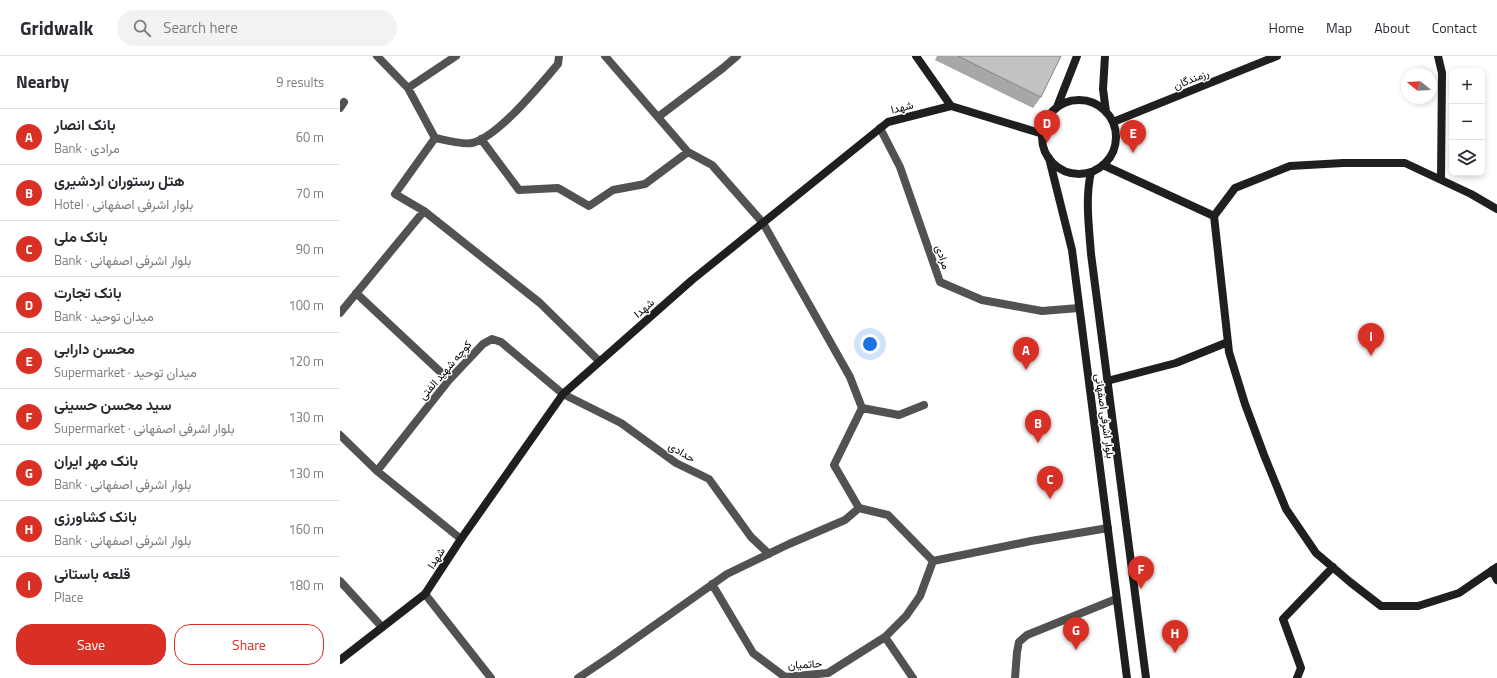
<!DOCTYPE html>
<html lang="en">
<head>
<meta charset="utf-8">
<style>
  :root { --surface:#fff; --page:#f2f2f3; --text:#2b2b33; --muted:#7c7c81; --line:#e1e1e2; --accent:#d93025 }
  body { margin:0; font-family:"Titillium Web",Vazirmatn,sans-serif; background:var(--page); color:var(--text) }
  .controls { position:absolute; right:12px; top:12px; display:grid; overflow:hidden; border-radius:8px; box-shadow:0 2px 6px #0003 }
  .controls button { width:36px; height:36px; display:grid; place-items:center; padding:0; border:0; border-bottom:1px solid var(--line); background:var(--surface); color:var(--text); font:20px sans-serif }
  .compass { position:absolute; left:1061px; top:12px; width:36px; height:36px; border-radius:50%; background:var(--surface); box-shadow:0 2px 6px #0003; rotate:288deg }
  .you { position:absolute; left:530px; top:288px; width:14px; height:14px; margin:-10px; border:3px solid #fff; border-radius:50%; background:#1a73e8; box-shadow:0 0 0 6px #1a73e833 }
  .badge { display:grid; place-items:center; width:26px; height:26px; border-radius:50%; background:var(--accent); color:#fff; font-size:13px; font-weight:700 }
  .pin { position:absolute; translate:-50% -33px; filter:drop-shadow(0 1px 2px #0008) }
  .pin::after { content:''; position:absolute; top:21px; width:14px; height:12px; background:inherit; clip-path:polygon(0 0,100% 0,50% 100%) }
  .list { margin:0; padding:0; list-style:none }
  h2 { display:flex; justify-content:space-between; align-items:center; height:52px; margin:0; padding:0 16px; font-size:17px }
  h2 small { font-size:13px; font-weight:400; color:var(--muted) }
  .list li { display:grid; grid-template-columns:26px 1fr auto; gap:12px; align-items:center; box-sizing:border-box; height:56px; padding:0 16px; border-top:1px solid var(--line) }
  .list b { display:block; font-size:15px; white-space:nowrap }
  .list p { margin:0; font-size:13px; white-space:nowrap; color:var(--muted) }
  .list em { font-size:13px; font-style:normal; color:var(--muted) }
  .actions { display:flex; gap:8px; padding:12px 16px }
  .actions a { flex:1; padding:9px 0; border:1px solid var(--accent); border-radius:16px; text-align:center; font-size:14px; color:var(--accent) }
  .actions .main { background:var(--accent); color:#fff }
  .icon { flex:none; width:22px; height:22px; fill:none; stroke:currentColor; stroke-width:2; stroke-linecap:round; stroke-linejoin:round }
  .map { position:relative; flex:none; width:1157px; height:622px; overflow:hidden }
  header { display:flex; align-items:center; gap:24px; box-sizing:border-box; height:56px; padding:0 20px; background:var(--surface); border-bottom:1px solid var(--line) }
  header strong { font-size:19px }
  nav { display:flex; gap:22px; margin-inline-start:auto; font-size:14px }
  .search { width:280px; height:36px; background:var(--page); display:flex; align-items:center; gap:10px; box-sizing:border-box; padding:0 14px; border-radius:22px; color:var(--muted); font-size:15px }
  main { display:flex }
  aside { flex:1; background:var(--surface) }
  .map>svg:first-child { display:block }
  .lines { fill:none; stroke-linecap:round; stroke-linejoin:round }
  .street { stroke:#525252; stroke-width:8 }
  .secondary { stroke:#1f1f1f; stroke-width:8 }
  .wall { fill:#a7a7a7 }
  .building { fill:#c2c2c2; stroke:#888 }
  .labels { text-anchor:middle; stroke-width:3; stroke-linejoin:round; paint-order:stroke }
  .street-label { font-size:11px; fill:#000; stroke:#fff }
</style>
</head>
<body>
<header>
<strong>Gridwalk</strong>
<div class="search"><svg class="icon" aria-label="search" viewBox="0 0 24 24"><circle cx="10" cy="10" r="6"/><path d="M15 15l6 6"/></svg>Search here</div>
<nav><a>Home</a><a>Map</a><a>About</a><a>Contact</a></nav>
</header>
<main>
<aside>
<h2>Nearby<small>9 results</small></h2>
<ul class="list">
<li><span class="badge">A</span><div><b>بانک انصار</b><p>Bank · مرادی</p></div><em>60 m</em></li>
<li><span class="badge">B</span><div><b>هتل رستوران اردشیری</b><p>Hotel · بلوار اشرفی اصفهانی</p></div><em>70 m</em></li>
<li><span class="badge">C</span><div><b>بانک ملی</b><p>Bank · بلوار اشرفی اصفهانی</p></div><em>90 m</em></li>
<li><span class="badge">D</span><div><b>بانک تجارت</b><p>Bank · میدان توحید</p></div><em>100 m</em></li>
<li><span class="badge">E</span><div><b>محسن دارابی</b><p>Supermarket · میدان توحید</p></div><em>120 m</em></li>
<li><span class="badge">F</span><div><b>سید محسن حسینی</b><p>Supermarket · بلوار اشرفی اصفهانی</p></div><em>130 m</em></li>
<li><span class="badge">G</span><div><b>بانک مهر ایران</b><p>Bank · بلوار اشرفی اصفهانی</p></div><em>130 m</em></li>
<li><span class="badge">H</span><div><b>بانک کشاورزی</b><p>Bank · بلوار اشرفی اصفهانی</p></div><em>160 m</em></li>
<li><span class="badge">I</span><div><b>قلعه باستانی</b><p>Place</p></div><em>180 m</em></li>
</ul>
<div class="actions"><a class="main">Save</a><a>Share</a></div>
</aside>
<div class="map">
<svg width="1157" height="622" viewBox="0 0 1157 622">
  <rect width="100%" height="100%" fill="#fff"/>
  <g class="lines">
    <!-- street -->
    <path class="street" d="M37,0L68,32L95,82
      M265,0L348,96L372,109L423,167L510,321L522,352L494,409L519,452
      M68,32L116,0
      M0,52L4,46
      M318,61L383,12L397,0
      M540,72L560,111L600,226L642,244L702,255L739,252
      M141,83L179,134L218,132L249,150L273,134L305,128L348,96
      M84,155L55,138L95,82C105,84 123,89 132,87C158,81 200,29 218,8L219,0
      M16,237L109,324
      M0,257L84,155L200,247L259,305
      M522,352L559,359L584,349
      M0,379L37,415L121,483
      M37,415L109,324L143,288L152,283L161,286L223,338L281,367L336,407L369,423L411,481L429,498
      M0,525L42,571
      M372,528L413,597L445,621L488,617L545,581L573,622
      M85,538L151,622
      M545,581L566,560L580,540L593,505
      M238,622L271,600L387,518L449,488L505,464L519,452L548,459L593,505L691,485L768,472
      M675,622L677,596L679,586L687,579L776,543"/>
    <!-- secondary -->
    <path class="secondary" d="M576,0L611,50
      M765,0L763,33L766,56
      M1098,0L1102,17L1101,123
      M702 81a37 37 0 1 1 74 0a37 37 0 1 1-74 0Z
      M717,51L737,0
      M773,66L937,0
      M709,102L732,194L787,622
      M763,109L874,160
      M751,116C745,143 749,171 751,198L806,622
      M1157,153L1131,138L1065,107H1003L950,110L895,132L874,160L889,296L905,348L924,399L946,453L976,497L1010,526L1041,550H1078L1119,537L1157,511
      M767,325L836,307L888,286
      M1152,514L1157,524
      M0,604L85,538L121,483L223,338L352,224L548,66L611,50L703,78
      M957,622L961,612L943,563L993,511"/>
  </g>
  <!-- wall -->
  <path class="wall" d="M597,0H721L701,41L693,52L595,4Z"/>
  <!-- building -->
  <path class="building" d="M618,0H721L701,41Z"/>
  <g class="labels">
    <!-- street labels -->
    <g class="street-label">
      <text transform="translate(851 23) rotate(-22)" y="4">رزمندگان</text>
      <text transform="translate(562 51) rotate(-14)" y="4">شهدا</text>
      <text transform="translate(603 201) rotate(72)" y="4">مرادی</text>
      <text transform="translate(304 252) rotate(-41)" y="4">شهدا</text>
      <text transform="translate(105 314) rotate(-49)" y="4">کوچه شهید الفتی</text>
      <text transform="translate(765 360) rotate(82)" y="4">بلوار اشرفی اصفهانی</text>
      <text transform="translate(342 396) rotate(31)" y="4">حدادی</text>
      <text transform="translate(96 502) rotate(-57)" y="4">شهدا</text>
      <text transform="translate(465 608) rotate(-3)" y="4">حاتمیان</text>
    </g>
  </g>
</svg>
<div class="controls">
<button>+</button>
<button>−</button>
<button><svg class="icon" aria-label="layers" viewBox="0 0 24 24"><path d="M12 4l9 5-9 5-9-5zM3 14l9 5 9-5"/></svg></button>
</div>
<svg class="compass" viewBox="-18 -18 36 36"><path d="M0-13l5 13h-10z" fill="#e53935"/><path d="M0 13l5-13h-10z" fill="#7c7c81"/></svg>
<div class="you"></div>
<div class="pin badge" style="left:686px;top:314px">A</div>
<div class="pin badge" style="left:698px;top:387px">B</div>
<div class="pin badge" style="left:710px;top:443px">C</div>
<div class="pin badge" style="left:707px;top:87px">D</div>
<div class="pin badge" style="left:793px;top:97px">E</div>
<div class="pin badge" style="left:801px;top:533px">F</div>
<div class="pin badge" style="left:736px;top:594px">G</div>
<div class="pin badge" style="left:835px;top:597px">H</div>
<div class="pin badge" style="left:1031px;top:300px">I</div>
</div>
</main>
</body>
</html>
